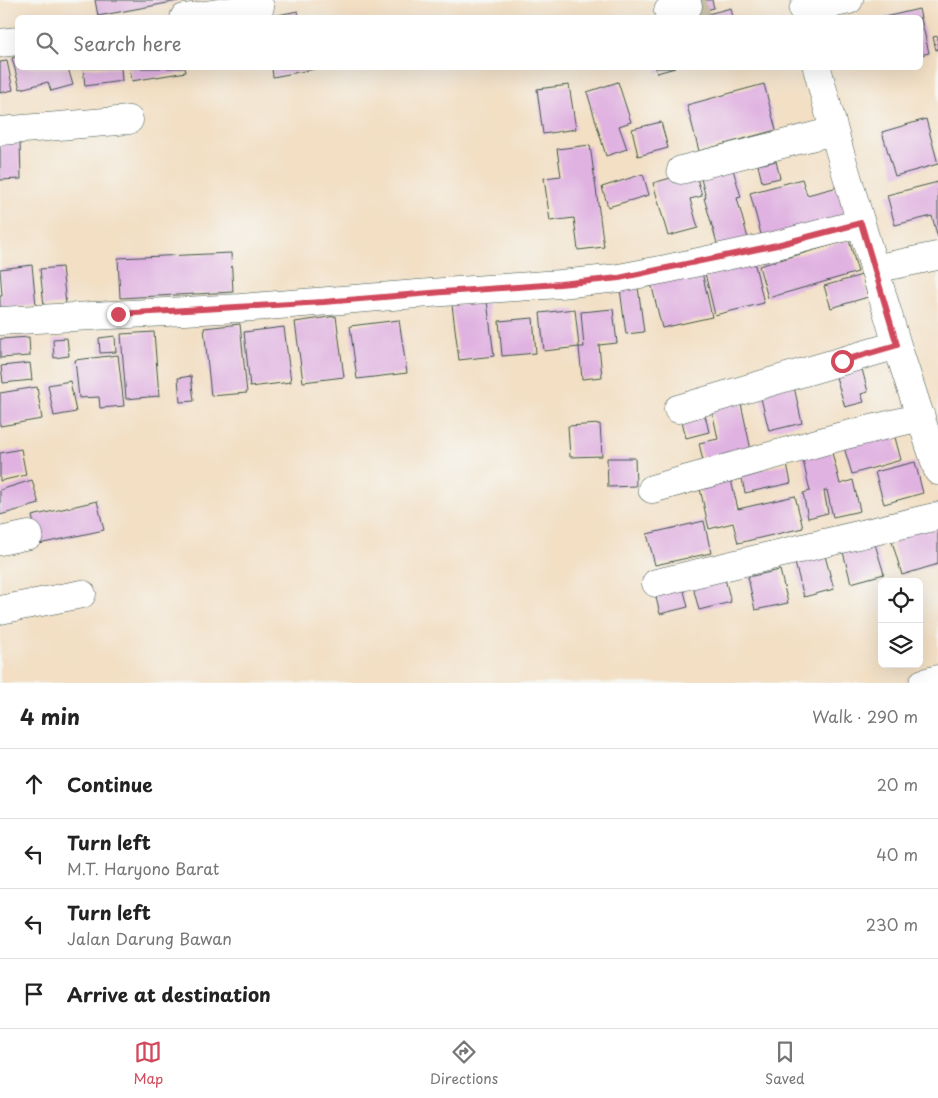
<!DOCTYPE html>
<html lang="en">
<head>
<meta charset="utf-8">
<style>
  :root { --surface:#fff; --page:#f2f2f2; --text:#222; --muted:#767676; --line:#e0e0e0; --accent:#d1495b }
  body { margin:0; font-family:"Playpen Sans",sans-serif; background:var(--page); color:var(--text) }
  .controls { position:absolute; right:15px; bottom:15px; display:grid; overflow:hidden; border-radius:8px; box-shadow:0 5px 20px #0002 }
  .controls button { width:45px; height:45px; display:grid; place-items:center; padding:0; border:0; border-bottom:1px solid var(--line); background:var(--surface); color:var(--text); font:25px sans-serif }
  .stop { position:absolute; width:15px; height:15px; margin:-11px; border:4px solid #d1495b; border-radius:50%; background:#fff }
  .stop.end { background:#d1495b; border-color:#fff; box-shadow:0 1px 5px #0008 }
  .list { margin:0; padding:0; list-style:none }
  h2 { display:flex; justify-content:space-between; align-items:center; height:65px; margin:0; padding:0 20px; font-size:21px }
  h2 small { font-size:16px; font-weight:400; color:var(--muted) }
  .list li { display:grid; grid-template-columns:32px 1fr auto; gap:15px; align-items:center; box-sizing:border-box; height:70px; padding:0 20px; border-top:1px solid var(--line) }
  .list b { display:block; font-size:19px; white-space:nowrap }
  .list p { margin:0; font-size:16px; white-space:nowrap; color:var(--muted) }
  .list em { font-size:16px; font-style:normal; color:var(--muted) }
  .icon { flex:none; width:28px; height:28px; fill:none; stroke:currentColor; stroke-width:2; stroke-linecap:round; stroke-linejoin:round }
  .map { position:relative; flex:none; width:938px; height:683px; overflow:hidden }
  .search { position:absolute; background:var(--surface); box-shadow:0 5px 20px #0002; left:15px; right:15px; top:15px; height:55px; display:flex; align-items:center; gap:12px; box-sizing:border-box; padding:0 18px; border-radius:8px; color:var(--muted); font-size:19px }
  .sheet { height:345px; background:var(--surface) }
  nav { display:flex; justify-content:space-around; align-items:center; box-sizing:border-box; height:70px; border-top:1px solid var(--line); background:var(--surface); font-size:14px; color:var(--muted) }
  nav a { display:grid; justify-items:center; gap:2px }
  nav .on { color:var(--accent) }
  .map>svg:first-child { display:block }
  .building { fill:#e0b2e1 }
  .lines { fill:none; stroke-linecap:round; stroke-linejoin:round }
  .minor-tunnel { stroke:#c8bfa7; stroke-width:28; stroke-dasharray:28 14; stroke-linecap:butt }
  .minor-casing { stroke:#3f554a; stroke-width:29 }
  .minor { stroke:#fff; stroke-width:28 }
  .route { stroke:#d1495b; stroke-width:6 }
</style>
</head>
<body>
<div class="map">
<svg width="938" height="683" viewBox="0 0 938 683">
  <rect width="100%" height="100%" fill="#f6f6f2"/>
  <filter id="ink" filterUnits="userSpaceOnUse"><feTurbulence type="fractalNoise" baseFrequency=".02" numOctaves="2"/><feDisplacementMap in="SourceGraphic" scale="10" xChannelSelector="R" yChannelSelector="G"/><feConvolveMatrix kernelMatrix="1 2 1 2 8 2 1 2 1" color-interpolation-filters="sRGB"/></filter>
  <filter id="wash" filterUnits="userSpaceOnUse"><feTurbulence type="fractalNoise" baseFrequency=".0096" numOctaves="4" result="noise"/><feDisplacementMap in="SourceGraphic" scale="20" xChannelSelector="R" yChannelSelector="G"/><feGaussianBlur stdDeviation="1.12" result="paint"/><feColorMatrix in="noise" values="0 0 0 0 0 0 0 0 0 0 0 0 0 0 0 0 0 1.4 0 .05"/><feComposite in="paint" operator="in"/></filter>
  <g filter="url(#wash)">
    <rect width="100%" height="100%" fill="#f2dfc4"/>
    <g id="blocks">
      <!-- building -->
      <path class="building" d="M95,0H178V1L98,16Z
        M687,0H712L714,8L690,14Z
        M731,8L733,18H696V17Z
        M919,9L921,18H885V17Z
        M298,11L299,18H268V17Z
        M921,18L929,53L920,55V19Z
        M938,36V49L936,50L933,37Z
        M18,56V68H68L73,85L51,91L48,82L20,89L12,58Z
        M7,61L13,90L0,93V62Z
        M83,68H121L122,81L85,86Z
        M130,68H185L186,72L132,81Z
        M272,68H320L273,77Z
        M655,68H675L657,73Z
        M618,82L631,122L619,126L627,149L606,156L587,92Z
        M764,84L776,130L699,151L687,105Z
        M569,85L576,129L543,134L537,89Z
        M926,119L938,164L895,176L882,132Z
        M661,122L668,148L638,156L632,129Z
        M0,136L20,141L21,179L0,180Z
        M590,145L604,247L578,250L574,218L550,221L544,178L561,176L557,149Z
        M776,161L780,178L762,182L758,165Z
        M732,166L741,197L737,198L749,242L719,250L704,198H706L700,175Z
        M695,171L702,196L690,199L698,228L668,236L653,183Z
        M643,174L649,195L608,207L602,187Z
        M802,179L807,195L838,187L846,216L762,238L750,193Z
        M938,182V238L932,216L895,225L887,195Z
        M849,240L858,272L768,298L759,266Z
        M231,253L233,292L120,298L118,258Z
        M754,261L764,303L715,315L705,273Z
        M32,265L36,305L0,309V296H2L0,269Z
        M62,267L66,304L44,306L40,269Z
        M702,272L712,317L662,328L651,283Z
        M862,275L868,297L831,308L824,286Z
        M638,287L644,332L626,334L620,289Z
        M487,301L494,356L459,360L452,305Z
        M575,309L579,347L544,351L540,313Z
        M613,309L617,343L599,345L602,377L582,379L579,347H584L581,312Z
        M336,316L344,377L303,382L295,322Z
        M533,318L536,353L502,356L499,321Z
        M399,320L407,373L357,379L350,326Z
        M240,324L247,393L211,396L204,328Z
        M284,327L291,382L250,387L244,332Z
        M154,332L159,396L126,399L121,334Z
        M115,336L116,352L100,353L99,338Z
        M29,337L30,356L0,358V339Z
        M67,338L69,356L54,358L53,339Z
        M118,355L124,406L100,408L99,397L79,398L75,360Z
        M30,363L32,380L3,383L1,366Z
        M862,369L868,392L861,394L864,402L845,407L836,377Z
        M191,376L194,401L180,402L178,378Z
        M70,381L76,412L54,416L48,385Z
        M793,382L802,423L769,431L759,390Z
        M37,387L42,419L0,426V393Z
        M740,399L751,450L703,461L699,443L718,439L711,406Z
        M704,411L709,432L686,438L681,417Z
        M600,424L602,456L570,457L568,426Z
        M893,430L901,460L852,474L843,444Z
        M830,445L840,484L853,480L860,511L833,517L827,490L824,491L828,513L808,518L803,493L810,491L801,452Z
        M21,449L26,475L0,481V453Z
        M607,458H635L636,486L608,487Z
        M915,462L923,493L884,504L875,472Z
        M787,464L791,483L745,493L741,474Z
        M730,476L738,509L795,496L803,528L738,543L733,523L709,529L699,484Z
        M32,480L39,504L0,515V490Z
        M97,501L104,530L39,544L32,516Z
        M704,521L711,553L655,565L647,534Z
        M938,523V564L902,575L891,538Z
        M875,544L884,574L851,583L843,552Z
        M825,556L834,589L804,597L795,563Z
        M780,570L788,603L755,610L748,577Z
        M724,575L731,602L699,610L692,583Z
        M682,583L688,607L660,614L654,589Z"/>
    </g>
  </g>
  <g filter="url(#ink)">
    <use href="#blocks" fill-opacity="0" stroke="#3f554a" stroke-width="1"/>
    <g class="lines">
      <!-- minor-tunnel -->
      <path class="minor-tunnel" d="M688,6L706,0"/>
      <!-- minor casing -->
      <g class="minor-casing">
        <path id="minor" d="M803,10L849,0
          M668,11L688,6
          M184,18L260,7
          M0,43L18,41
          M817,68L839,149L897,345L938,471
          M0,131L129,120
          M681,170L834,131
          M874,269L937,256
          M0,321L240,308L443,292L560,284L619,278L666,269L777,245L861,223
          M678,409L897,345
          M652,489L842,436L921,417
          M0,541L29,535
          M656,583L938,516
          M0,610L82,594
          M923,683L938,679"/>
      </g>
      <!-- minor -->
      <use href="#minor" class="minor"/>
    </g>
  </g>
  <g class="lines" filter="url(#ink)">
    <!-- route -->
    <path class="route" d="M118,314L324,302L443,292L560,284L619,278L777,245L861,223L897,345L842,361"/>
  </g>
</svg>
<div class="controls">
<button><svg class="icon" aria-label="locate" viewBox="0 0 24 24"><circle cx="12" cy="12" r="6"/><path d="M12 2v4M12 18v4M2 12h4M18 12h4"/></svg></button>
<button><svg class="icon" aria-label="layers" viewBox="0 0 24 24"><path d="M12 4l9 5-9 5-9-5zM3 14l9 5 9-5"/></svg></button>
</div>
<div class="stop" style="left:842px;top:361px"></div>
<div class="stop end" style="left:118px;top:314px"></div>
<div class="search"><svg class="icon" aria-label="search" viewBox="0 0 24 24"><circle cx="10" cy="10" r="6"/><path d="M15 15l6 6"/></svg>Search here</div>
</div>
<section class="sheet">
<h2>4 min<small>Walk · 290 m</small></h2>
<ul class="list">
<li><svg class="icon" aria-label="ahead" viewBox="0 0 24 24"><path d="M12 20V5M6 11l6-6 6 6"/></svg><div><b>Continue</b></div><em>20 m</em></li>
<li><svg class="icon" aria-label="left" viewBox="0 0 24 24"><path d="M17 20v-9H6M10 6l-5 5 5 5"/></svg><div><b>Turn left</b><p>M.T. Haryono Barat</p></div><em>40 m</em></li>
<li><svg class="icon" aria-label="left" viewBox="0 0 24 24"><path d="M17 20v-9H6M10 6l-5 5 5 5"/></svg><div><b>Turn left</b><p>Jalan Darung Bawan</p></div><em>230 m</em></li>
<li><svg class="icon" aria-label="arrive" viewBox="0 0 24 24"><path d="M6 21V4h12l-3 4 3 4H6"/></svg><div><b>Arrive at destination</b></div></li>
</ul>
</section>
<nav>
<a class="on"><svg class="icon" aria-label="map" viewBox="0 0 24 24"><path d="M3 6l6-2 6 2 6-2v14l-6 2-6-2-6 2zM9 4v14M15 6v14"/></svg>Map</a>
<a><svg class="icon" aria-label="directions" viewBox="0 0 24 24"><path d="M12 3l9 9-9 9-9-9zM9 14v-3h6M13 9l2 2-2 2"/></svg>Directions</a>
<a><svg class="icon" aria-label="saved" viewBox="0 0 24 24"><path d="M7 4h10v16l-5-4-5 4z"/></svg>Saved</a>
</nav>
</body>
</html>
